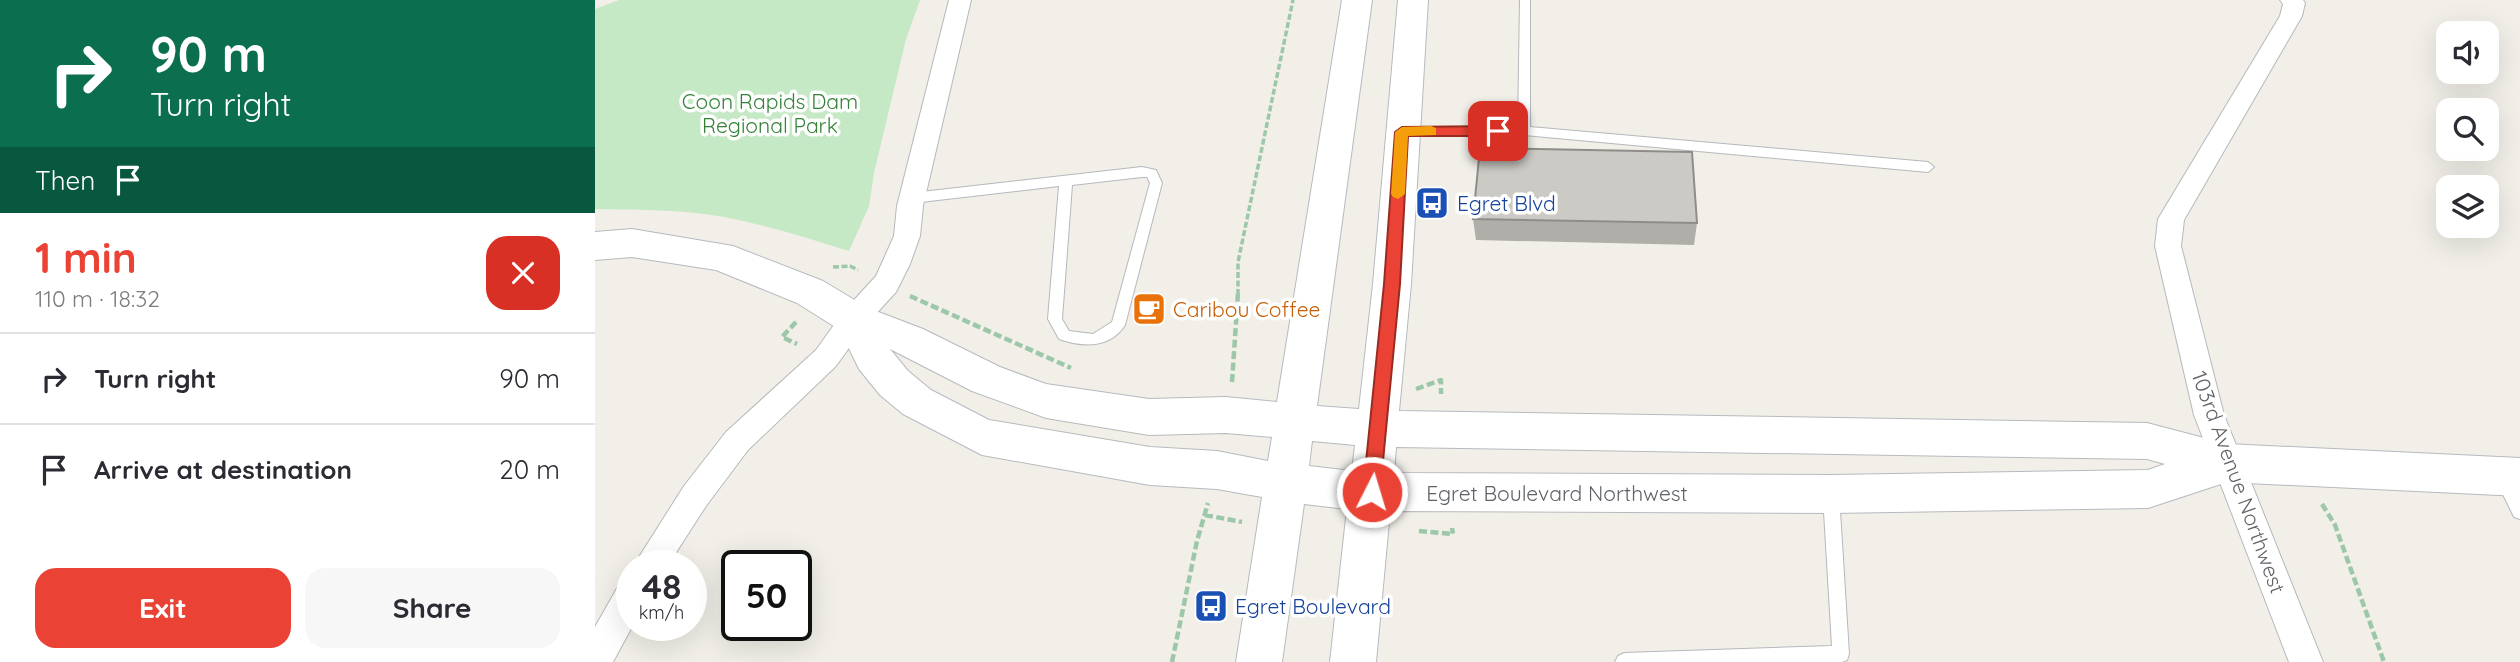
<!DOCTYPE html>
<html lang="en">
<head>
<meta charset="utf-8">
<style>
	body { margin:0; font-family:Quicksand,sans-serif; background:#f7f7f7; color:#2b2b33; height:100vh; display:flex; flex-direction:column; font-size:26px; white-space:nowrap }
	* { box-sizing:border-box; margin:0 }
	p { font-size:23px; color:#7c7c81 }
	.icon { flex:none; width:38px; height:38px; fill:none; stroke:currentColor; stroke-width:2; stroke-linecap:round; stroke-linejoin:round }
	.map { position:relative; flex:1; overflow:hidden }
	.sheet { display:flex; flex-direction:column; background:#fff; width:595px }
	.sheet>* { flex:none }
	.guide { background:#0b6e4f; color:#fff; overflow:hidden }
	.controls { position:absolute; left:1841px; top:21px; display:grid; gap:14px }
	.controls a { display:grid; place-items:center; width:63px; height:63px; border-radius:14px; background:#fff; box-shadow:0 7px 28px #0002; font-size:35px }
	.speed { position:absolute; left:21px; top:550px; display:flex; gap:14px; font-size:35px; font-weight:700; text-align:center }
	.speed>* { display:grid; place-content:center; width:91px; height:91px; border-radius:50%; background:#fff; box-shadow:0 7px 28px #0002; line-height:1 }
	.speed small { font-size:18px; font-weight:400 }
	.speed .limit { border:4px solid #111; border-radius:10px; background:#fff; color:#111 }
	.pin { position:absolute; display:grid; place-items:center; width:60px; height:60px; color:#fff; margin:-30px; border-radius:14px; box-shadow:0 4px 10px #0006 }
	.me { position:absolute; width:77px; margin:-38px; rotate:5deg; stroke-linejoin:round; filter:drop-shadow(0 0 5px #0008) }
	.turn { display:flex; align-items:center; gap:24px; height:147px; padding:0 35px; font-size:32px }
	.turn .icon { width:91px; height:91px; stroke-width:2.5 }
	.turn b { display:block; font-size:49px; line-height:60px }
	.then { display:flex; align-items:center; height:66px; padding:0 35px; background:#0003; gap:14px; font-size:26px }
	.round { display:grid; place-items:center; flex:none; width:74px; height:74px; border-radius:21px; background:#f7f7f7 }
	.summary { display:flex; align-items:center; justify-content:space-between; height:119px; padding:0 35px }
	h1 { font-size:42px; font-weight:700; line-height:52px; color:#ea4335 }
	.button { display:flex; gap:14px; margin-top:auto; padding:14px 35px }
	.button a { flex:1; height:80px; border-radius:21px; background:#ea4335; color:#fff; font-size:28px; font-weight:700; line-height:80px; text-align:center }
	.button a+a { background:#f7f7f7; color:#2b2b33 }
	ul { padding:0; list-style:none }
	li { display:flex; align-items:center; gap:21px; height:91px; padding:0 35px; border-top:2px solid #e1e1e2 }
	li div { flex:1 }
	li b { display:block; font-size:26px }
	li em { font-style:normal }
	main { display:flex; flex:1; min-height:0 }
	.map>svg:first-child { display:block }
</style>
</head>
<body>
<main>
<section class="sheet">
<div class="guide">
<div class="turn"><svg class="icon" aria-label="right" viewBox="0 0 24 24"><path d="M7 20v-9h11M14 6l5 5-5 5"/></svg><div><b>90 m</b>Turn right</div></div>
<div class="then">Then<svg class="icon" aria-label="arrive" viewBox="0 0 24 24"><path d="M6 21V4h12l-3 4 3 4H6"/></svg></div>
</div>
<div class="summary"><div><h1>1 min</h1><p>110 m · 18:32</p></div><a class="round" style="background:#d93025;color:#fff"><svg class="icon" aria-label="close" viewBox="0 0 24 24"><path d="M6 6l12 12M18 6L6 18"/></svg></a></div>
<ul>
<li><svg class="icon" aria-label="right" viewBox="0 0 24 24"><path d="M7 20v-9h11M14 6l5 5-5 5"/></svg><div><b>Turn right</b></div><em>90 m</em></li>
<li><svg class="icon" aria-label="arrive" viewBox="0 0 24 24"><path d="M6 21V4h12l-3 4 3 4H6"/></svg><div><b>Arrive at destination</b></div><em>20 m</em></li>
</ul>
<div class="button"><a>Exit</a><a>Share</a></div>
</section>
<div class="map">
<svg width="1925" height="662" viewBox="0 0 1925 662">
	<rect width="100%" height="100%" fill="#f1efe8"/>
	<!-- green -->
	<path fill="#c5e8c5" d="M24,0H325L311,39L279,173L274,206L254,251C212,238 171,225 129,217C87,209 43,210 0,209V9Z"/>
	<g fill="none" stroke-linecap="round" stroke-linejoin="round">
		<defs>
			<path id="lane" d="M925,0H935V127L1333,162L1339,167L1333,172L929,135H804L802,132L808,128L923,127Z
				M547,167L561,170L567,183L530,325C515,349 487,347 464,339L453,319L464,186L317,203L311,198L317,193ZM547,177H552L555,183L517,322L498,334L474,331L467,319L477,185Z
				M1908,471L1913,473L1925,496V519L1919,517L1900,478L1903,473Z
				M1236,488L1241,490L1244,495L1254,654L1252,660L1247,662H1020L1023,656L1029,653L1237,646L1228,495L1231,490Z"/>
			<path id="street" d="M354,0H376L328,206L325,236L315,264L301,292L269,327L241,366L153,450L111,506L73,565H39L89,486L131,432L221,350L249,311L281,276L299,236L302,206Z
				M1685,0H1708L1710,3L1707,16L1589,220L1586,246L1629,415L1728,662H1694L1599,415L1560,246L1563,219L1685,16L1688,4Z
				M37,578L38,625L18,662H0V627L25,583Z"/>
			<path id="secondary" d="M747,0H777L722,406L764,409L778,284L803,0H833L816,284L804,411L1552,423L1632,444L1925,458V496L1632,482L1553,508L1236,513L795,511L781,662H735L752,509L709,504L687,662H641L667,497L622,489L555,485L387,455L308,414L285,395L264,369L245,330L202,303L121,270L37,257L0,260V232L37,229L138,246L228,281L273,308L328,329L405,367L451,384L554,399L631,397L682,402ZM295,349L377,391L451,418L554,435L631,433L677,437L673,461L622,451L555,447L394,420L336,390L313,371ZM717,441L760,445L757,471L714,466ZM801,447L1552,459L1570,464L1553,470L1236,475L799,473Z"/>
		</defs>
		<!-- lane casing -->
		<use href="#lane" stroke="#b5b8bc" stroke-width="2"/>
		<!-- street casing -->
		<use href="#street" stroke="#b5b8bc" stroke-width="2"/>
		<!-- secondary casing -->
		<use href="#secondary" stroke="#b6babf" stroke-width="2"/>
		<!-- path-far1 -->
		<path stroke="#9cc7a9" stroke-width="3.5" stroke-dasharray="6 2.5" stroke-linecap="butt" d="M238,267L255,266L263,270
			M643,295V262L698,0"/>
		<!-- path -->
		<path stroke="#9cc7a9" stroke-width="4.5" stroke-dasharray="8 3.5" stroke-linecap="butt" d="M315,296L476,368
			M201,322L187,337L202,344
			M637,382L643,293
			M821,389L846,380V394
			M1727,504L1740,525L1789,662
			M610,515L647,522
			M824,531L858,534L857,528
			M577,662L602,541L613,503"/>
		<!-- lane -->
		<use href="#lane" fill="#fff" fill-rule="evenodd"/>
		<!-- street -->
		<use href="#street" fill="#fff" fill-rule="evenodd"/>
		<!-- secondary -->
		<use href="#secondary" fill="#fff" fill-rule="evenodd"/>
	</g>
	<!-- wall -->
	<path fill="#afaea9" d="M878,219L1102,223L1099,245L881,240Z"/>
	<!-- building -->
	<path fill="#cccac5" stroke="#8f8d8a" stroke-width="2" d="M885,148L1097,152L1102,223L878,219Z"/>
	<!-- route -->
	<path fill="#ea4335" stroke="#982c22" stroke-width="2" d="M903,126L910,131L903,136H813L805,284L785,492L783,498L777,500L770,498L768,492L789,284L800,132L807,127Z"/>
	<!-- slow -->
	<path fill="#f59e0b" d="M836,126L841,128V135L813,136L810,194L803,199L798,197L796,194L800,132L807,127Z"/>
	<!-- icons -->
	<defs>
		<symbol id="bus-square" viewBox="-11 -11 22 22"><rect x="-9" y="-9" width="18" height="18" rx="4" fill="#1a4fb4" stroke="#fff"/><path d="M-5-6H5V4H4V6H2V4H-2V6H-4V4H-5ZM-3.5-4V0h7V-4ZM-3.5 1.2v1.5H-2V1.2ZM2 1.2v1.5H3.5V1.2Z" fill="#fff"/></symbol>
		<symbol id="cafe-square" viewBox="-11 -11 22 22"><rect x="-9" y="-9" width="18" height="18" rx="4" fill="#e8710a" stroke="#fff"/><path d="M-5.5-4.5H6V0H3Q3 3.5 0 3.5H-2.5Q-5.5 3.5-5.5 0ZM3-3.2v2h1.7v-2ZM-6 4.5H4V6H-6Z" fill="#fff"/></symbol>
	</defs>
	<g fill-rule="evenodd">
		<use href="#bus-square" x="818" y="184" width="38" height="38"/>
		<use href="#cafe-square" x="535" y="290" width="38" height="38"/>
		<use href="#bus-square" x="597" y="587" width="38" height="38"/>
	</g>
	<g text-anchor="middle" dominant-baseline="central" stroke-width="7" stroke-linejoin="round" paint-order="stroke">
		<!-- park labels -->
		<g font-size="21" fill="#348238" stroke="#fff">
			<text x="175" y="101">Coon Rapids Dam<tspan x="175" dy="24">Regional Park</tspan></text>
		</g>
		<!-- transit labels -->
		<g font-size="21" fill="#164399" stroke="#fff" text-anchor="start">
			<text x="862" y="203">Egret Blvd</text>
			<text x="640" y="606">Egret Boulevard</text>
		</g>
		<!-- food labels -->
		<g font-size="21" fill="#c56008" stroke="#fff" text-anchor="start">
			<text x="578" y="309">Caribou Coffee</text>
		</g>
		<!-- street labels -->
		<g font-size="21" fill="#5f6368" stroke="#fff">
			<text transform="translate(1644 482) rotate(70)">103rd Avenue Northwest</text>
			<text x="962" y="493">Egret Boulevard Northwest</text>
		</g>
	</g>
</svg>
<div class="controls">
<a><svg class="icon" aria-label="sound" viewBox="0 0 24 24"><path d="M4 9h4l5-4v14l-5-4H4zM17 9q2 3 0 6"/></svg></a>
<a><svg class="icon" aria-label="search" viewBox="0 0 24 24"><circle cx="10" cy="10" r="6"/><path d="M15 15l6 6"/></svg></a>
<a><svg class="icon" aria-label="layers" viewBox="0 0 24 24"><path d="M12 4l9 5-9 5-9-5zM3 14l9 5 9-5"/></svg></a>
</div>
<div class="speed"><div>48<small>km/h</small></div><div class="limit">50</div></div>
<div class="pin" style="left:903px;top:131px;background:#d93025"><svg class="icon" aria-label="arrive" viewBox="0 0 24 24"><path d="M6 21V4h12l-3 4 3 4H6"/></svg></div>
<svg class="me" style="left:777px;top:492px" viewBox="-20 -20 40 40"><circle r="17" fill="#ea4335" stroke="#fff" stroke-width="3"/><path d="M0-11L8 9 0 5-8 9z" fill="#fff"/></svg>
</div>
</main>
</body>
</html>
